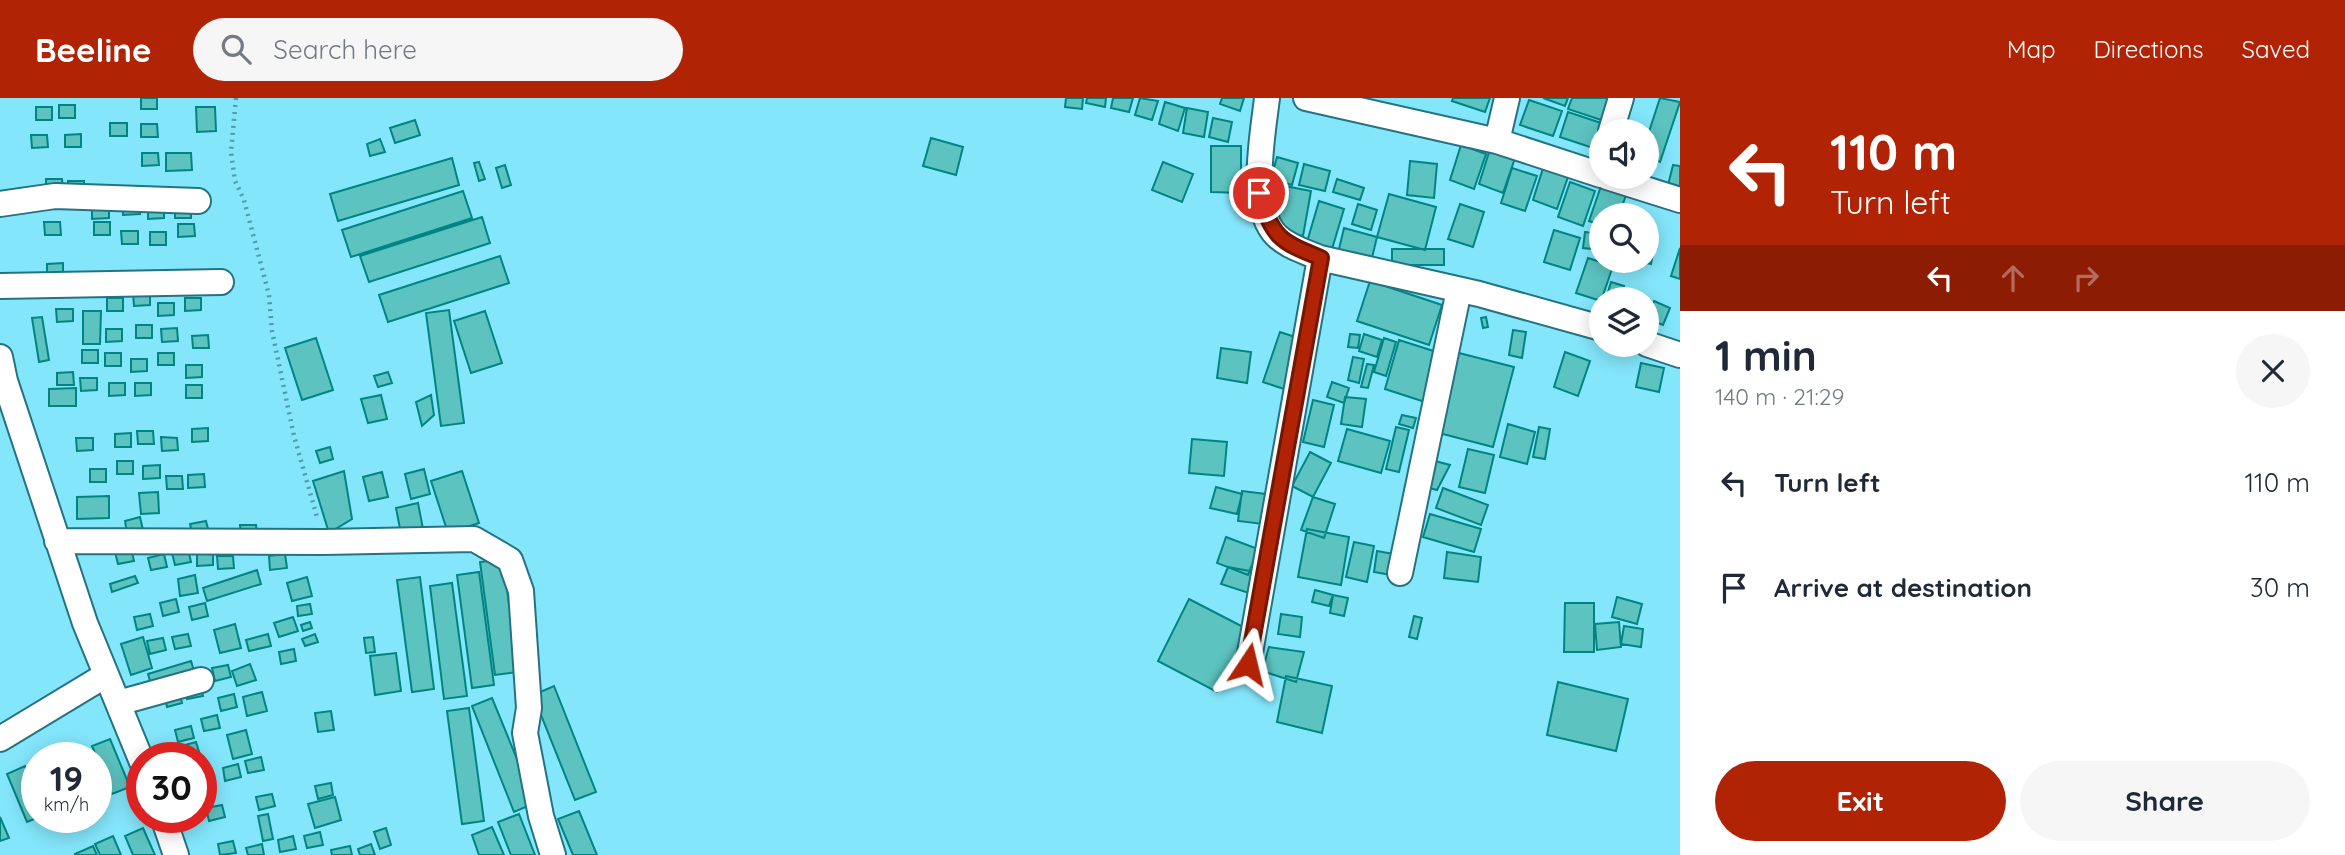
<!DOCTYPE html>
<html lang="en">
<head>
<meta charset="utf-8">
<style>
	body { margin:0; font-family:Quicksand,sans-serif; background:#f6f6f7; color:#1f2937; height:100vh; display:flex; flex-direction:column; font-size:26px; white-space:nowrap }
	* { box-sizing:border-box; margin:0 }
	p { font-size:23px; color:#747a83 }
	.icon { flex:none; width:38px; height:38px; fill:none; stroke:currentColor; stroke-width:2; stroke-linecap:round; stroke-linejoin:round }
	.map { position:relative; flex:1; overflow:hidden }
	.sheet { display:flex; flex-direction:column; background:#fff; width:665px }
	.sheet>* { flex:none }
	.banner { background:#b02305; color:#fff; overflow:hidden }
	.controls { position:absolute; left:1589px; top:21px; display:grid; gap:14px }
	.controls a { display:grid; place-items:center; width:70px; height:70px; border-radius:50%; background:#fff; box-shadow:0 4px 18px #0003; font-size:35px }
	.speed { position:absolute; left:21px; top:644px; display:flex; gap:14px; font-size:35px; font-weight:700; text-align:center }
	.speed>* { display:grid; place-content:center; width:91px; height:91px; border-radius:50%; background:#fff; box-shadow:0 4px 18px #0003; line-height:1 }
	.speed small { font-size:18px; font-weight:400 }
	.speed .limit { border:10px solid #d22; background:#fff; color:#111 }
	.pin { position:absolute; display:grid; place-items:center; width:60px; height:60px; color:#fff; margin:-30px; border:4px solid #fff; border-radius:50%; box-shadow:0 2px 7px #0007 }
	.me { position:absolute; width:77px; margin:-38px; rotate:10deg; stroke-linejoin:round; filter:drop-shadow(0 0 5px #0008) }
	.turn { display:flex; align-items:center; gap:24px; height:147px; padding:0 35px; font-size:32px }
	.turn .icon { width:91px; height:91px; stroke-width:2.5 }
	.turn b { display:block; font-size:49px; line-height:60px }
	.lanes { display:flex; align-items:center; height:66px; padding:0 35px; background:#0003; justify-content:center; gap:35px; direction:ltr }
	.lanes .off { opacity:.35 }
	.round { display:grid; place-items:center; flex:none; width:74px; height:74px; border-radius:37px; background:#f6f6f7 }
	.headline { display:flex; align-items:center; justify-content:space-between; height:119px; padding:0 35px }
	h1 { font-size:42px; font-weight:700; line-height:52px }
	.cta { display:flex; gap:14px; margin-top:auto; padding:14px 35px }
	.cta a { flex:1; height:80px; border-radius:42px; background:#b02305; color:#fff; font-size:28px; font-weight:700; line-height:80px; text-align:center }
	.cta a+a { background:#f6f6f7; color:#1f2937 }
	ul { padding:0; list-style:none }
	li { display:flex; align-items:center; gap:21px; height:105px; padding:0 35px }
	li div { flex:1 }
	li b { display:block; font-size:26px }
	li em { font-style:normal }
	header { display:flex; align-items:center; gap:42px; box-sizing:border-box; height:98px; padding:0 35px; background:#b02305; color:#fff }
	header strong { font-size:33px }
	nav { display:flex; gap:38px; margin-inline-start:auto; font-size:24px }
	.search { width:490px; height:63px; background:#f6f6f7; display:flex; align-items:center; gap:18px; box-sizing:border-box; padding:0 24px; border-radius:38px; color:#747a83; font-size:26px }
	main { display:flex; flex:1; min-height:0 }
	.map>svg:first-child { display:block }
</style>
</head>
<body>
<header>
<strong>Beeline</strong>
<div class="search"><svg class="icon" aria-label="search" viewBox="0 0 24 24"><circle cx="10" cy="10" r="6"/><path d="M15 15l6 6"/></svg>Search here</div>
<nav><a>Map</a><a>Directions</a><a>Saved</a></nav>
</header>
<main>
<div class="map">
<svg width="1680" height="757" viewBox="0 0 1680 757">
	<rect width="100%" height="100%" fill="#84e6fb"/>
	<!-- building -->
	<path fill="#5cc3c0" stroke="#008583" stroke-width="2" d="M141,0H157V11H141Z
		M1066,0H1083L1082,11L1065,9Z
		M1087,0H1106L1105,9L1086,5Z
		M1113,0H1133L1129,14L1111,10Z
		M1140,0L1158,3L1152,22L1135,17Z
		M1222,0H1244L1240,13L1220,6Z
		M1453,0H1490L1485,14L1452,3Z
		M1543,0H1568L1565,8Z
		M1572,0H1609L1601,22L1568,11Z
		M1660,0L1680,4L1660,64L1647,59V40Z
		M1529,2L1562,13L1553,38L1520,27Z
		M1165,4L1185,10L1178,33L1159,26Z
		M59,7H75V20H59Z
		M36,9H52V22H36Z
		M196,9H215L216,33L197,34Z
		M1187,10L1208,14L1204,39L1183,35Z
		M1568,14L1601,25L1593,50L1560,39Z
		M1213,20L1232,24L1228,44L1209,39Z
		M415,22L420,37L395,45L390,30Z
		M110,25H127V38H110Z
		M141,26H157L158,39H141Z
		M81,36V49H65V37Z
		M31,37H47L48,49L32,50Z
		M931,40L963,49L956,77L923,68Z
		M380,41L385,54L370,58L367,46Z
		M1461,47L1486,56L1474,91L1450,82Z
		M1211,48H1241V95L1211,94Z
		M1490,51L1515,60L1503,95L1479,86Z
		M142,55H158L159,67L142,68Z
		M166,55H191L192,72L166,73Z
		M1277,59L1298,65L1292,87L1271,81Z
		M452,60L459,87L338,123L330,96Z
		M1410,63L1437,66L1434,100L1407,97Z
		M479,64L485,81L479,83L474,65Z
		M1163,64L1193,76L1182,104L1152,92Z
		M1304,66L1330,73L1325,93L1299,87Z
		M505,67L511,87L502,90L496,70Z
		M1544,67L1569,76L1557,111L1533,102Z
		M1673,67L1680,68V95L1667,91Z
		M1512,70L1537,78L1525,113L1501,105Z
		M46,81H62L63,93L46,94Z
		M1337,81L1364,90L1360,102L1333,94Z
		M68,83H84V95L68,96Z
		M1570,84L1595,93L1583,128L1558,119Z
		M1285,88L1311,93L1303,138L1276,133Z
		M1601,88L1626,97L1619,117H1601V127L1589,123Z
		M463,93L472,120L351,159L342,132Z
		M1389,96L1436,109L1425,152L1377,139Z
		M1319,103L1344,111L1332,151L1307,144Z
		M123,104H139L140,116L123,117Z
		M1358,106L1377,112L1371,132L1352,126Z
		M1460,106L1484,114L1473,149L1448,141Z
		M175,107H191V120H175Z
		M92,108H109V120L92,121Z
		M148,108H164V120L148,121Z
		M482,119L490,145L369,184L360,158Z
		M44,124H60L61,137H45Z
		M94,124H110V137H94Z
		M178,126H194L195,138L178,139Z
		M1344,130L1377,139L1371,164L1338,155Z
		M1554,132L1580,140L1570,172L1544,164Z
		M121,133H138V146H122Z
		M150,134H166V147H150Z
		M1585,134L1601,136V152L1583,150Z
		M1647,138L1656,140L1651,166L1637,163H1647Z
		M1680,150V181L1671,178Z
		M1392,151H1444V167H1392Z
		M500,158L509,185L388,224L379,197Z
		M1588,160L1613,168L1601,203L1576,195Z
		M63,165V178H47V166Z
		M1370,183L1442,207L1429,247L1357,223Z
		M1611,184L1624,188L1620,201H1606Z
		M133,195H150V207L134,208Z
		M1625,195L1644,198L1643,201H1624Z
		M107,200H123V213H107Z
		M185,200H201V212L185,213Z
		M1654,203L1670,210L1663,227L1648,221Z
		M158,205H174V217L158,218Z
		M56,211H73V223L57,224Z
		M449,212L464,325L441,328L426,215Z
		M83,213H101L100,246H83Z
		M485,213L502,265L471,275L454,223Z
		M42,219L49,262L39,264L32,220Z
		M1486,219L1488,229L1483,230L1481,220Z
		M136,227H152V240H136Z
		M177,230L178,243L162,244L161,231Z
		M106,231H122V243L106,244Z
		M1513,232L1526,234L1522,260L1509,257Z
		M1280,234L1304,242L1287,292L1263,284Z
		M1350,236L1360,237L1358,250L1348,249Z
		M1364,236L1382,242L1377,259L1359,253Z
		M208,237L209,250H193L192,238Z
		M316,240L333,292L302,302L285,250Z
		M1384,240L1396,244L1386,278L1374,274Z
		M1399,242L1443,256L1428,305L1385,291Z
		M1221,250L1251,254L1247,285L1217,280Z
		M82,252H98V265H82Z
		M1455,254L1514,269L1493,349L1435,334Z
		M1565,254L1590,263L1578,298L1554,289Z
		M105,255H121V268H105Z
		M158,255H174V267H158Z
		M1353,259L1364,261L1359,285L1348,282Z
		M131,261H147V273L131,274Z
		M1641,265L1664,270L1659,294L1636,289Z
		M1367,266L1374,267L1368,290L1361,289Z
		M186,267H202V279L186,280Z
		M73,274L74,287H57V275Z
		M388,274L392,285L378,289L374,278Z
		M80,280H97V292L81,293Z
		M1332,284L1349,290L1344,305L1327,299Z
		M109,285H125V297L109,298Z
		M135,285H151V297L135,298Z
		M186,287H202V300H186Z
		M76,290V308H49V291Z
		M381,297L387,321L368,325L361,301Z
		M431,297L434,317L422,328L416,304Z
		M1345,299L1366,301L1362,329L1341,326Z
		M1313,302L1334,307L1324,349L1303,344Z
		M1402,317L1416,320L1413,330L1399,326Z
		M1508,326L1535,334L1527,366L1500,359Z
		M1396,329L1409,332L1399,374L1386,371Z
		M1539,329L1550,331L1545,361L1533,359Z
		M208,330V343L192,344V331Z
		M1347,331L1390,343L1381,375L1338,363Z
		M137,333H153L154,346H138Z
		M131,335V349H115V336Z
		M161,339L177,340L178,352L162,353Z
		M76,340H93V352L77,353Z
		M1192,341L1227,344L1224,378L1189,375Z
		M330,349L333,361L320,365L316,353Z
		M1468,351L1494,357L1485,395L1459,389Z
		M1310,354L1331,365L1313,399L1292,388Z
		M117,363H133V376H117Z
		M1435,363L1450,367L1437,392L1429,390Z
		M160,367V380L143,381V368Z
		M90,371H106V384H90Z
		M424,371L430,396L411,401L405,376Z
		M344,373L352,421L329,435L313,383Z
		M462,373L479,425L448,435L431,383Z
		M382,374L388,399L369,403L363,379Z
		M204,376L205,389L188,390V377Z
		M166,378H182L183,391H167Z
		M1216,389L1242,396L1237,416L1210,410Z
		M1443,390L1488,407L1481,427L1436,410Z
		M1242,393L1275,397L1271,427L1238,423Z
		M158,394L159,415L141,416L139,395Z
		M109,398V420L77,421V399Z
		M1313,399L1335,406L1324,440L1301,432Z
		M418,405L424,436L402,441L396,410Z
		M1430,416L1481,431L1474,454L1423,439Z
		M140,419L143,432L127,435L125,423Z
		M206,423L209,435L193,439L190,426Z
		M240,427H256L257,439L241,440Z
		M1307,431L1349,439L1341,487L1298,479Z
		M1226,439L1258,451L1248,477L1217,465Z
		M1354,444L1374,448L1367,484L1346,479Z
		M131,450L134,463L118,466L115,454Z
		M188,451L191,464L175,467L172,455Z
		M1377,453L1394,456L1391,477L1374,474Z
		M1447,454L1481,459L1478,484L1444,480Z
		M197,455H213V467L197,468Z
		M164,456L167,469L151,472L148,460Z
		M285,456L287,470L270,472L269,458Z
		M217,458H233L234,470L218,471Z
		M503,461L518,574L495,577L480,464Z
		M1228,469L1261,475L1252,496L1221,486Z
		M257,472L261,486L207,503L203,490Z
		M479,474L494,587L472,590L457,477Z
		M195,477L198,495L180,498L178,481Z
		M135,478L138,485L112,494L110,486Z
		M307,479L312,498L292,503L287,485Z
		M420,479L434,591L412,594L397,482Z
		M452,485L467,598L444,601L430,488Z
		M1315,492L1333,497L1329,508L1312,504Z
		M1333,497L1348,500L1344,518L1330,515Z
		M1617,499L1642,506L1637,526L1612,519Z
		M176,501L179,514L163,518L160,505Z
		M1189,501L1249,532L1217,594L1158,563Z
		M205,505L208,518L192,522L189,509Z
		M1565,505H1594V554H1564Z
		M310,506L312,516L298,518L297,508Z
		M150,516L153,528L137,532L134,519Z
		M1281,516L1302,519L1300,539L1278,536Z
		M1414,518L1422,520L1417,541L1409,539Z
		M293,519L298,533L279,539L274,525Z
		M310,524L312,530L303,533L301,527Z
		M1619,524L1621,549L1597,552L1595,526Z
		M235,526L241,550L220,555L214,532Z
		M1624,528L1643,531L1641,549L1621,546Z
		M188,536L191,548L175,551L172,539Z
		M268,536L271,548L249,553L246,542Z
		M315,536L318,544L305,548L302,541Z
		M143,539L152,570L131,577L121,546Z
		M373,539L375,554L366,555L364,540Z
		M163,540L166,552L150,556L147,543Z
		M1269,549L1304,554L1296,584L1262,573Z
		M294,551L296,563L281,566L279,554Z
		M396,555L401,593L375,597L370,558Z
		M191,563L195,576L152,590L148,576Z
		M250,566L256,582L237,588L232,573Z
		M228,567L231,579L215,583L212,570Z
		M1286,578L1332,588L1322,635L1277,624Z
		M1558,584L1628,601L1616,653L1547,637Z
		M200,586L203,598L187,601L184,589Z
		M554,588L596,694L575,702L533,597Z
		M179,592L182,605L167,609L164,596Z
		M262,594L267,613L247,618L243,599Z
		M234,596L237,609L221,613L218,600Z
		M492,600L535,705L514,714L472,608Z
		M469,610L484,723L462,726L447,613Z
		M331,613L334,632L318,634L315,615Z
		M217,617L220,630L204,633L201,621Z
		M191,628L194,640L178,644L175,632Z
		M246,632L252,656L233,661L227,637Z
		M110,641L130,689L112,696L92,648Z
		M196,644L201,660H177L174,650Z
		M84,652L87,660H67Z
		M261,659L264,672L248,675L245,663Z
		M238,666L241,679L225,683L223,670Z
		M25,668L37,696L39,719L27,724L7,676Z
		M206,674L209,687L201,689V675Z
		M96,682L104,701L96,704Z
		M331,685L333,697L318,701L315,688Z
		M272,696L275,708L259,712L256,699Z
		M335,699L341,722L315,730L308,706Z
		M222,707L225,719L209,723L206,710Z
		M579,713L597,757H573L558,721Z
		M268,716L273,741L263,743L258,718Z
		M519,716L535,757H511L498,724Z
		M0,719L9,740L0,743Z
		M492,729L504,757H479L472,737Z
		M143,730L155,757H133L125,738Z
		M386,730L391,747L380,751L374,734Z
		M320,734L323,747L307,750L304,738Z
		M113,738L121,757H100L95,746Z
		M293,738L296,751L280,754L278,742Z
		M233,743L236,755L220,757L218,746Z
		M262,746L264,757H248L246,750Z
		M371,746L375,757H360L358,751Z
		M93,748L97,757H75V756Z
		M350,748L352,757H332L331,752Z"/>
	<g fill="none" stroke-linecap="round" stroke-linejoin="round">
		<defs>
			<path id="minor" d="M1306,0L1497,43L1601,77
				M1611,33L1621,0
				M1497,43L1507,0
				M1607,79L1680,102
				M0,106L55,98L198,103
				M1320,160L1479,196L1601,230
				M0,188L221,184
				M1647,246L1680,257
				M0,259L5,283L85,525L142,664
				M57,443L324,444L474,441L510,462L521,493L529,610L525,635L541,718L553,757
				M1400,475L1459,192
				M1248,566L1320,160C1306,154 1289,149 1277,138C1248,110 1263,36 1267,0
				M118,605L201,582
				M0,641L106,577
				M163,719L176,757"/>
		</defs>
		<!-- minor casing -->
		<use href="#minor" stroke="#257382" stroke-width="28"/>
		<!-- path -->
		<path stroke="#509aa9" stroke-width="4.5" stroke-dasharray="2 5" stroke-linecap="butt" d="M236,0L231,54L235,83L244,102L269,197L272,233L294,338L317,419"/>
		<!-- minor -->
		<use href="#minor" stroke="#fff" stroke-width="24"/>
	</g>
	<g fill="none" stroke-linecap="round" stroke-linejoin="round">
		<defs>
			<path id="route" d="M1248,566L1321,160C1278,143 1273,139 1259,95"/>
		</defs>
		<!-- route casing -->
		<use href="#route" stroke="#721703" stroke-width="18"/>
		<!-- route -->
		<use href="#route" stroke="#b02305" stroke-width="12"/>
	</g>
</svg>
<div class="controls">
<a><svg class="icon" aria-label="sound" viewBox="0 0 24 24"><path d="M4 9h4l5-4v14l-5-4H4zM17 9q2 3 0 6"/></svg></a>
<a><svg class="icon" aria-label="search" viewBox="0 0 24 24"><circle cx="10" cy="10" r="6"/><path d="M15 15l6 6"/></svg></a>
<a><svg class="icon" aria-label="layers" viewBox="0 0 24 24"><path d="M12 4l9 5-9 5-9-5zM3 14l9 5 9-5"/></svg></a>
</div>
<div class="speed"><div>19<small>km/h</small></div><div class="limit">30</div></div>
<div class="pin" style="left:1259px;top:95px;background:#d93025"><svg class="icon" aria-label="arrive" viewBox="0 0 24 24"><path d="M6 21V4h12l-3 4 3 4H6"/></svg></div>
<svg class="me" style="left:1248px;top:566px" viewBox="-20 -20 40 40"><path d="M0-17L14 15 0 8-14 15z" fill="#b02305" stroke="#fff" stroke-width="4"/></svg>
</div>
<section class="sheet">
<div class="banner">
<div class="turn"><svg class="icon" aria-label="left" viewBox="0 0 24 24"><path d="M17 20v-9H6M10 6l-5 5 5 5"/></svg><div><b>110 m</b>Turn left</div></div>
<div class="lanes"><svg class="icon" aria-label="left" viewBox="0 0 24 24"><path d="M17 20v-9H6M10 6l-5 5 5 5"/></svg><svg class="icon off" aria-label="ahead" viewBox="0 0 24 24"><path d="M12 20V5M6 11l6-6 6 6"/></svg><svg class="icon off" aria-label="right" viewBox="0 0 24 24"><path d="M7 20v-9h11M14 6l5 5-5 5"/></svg></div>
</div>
<div class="headline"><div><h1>1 min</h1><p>140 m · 21:29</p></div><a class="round"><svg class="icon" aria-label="close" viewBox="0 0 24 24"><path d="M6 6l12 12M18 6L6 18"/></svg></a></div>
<ul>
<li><svg class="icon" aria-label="left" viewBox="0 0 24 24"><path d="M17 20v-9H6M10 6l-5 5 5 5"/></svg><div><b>Turn left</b></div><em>110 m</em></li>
<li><svg class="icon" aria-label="arrive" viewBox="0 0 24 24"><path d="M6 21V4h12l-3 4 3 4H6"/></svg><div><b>Arrive at destination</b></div><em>30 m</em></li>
</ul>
<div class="cta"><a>Exit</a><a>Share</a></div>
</section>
</main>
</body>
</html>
